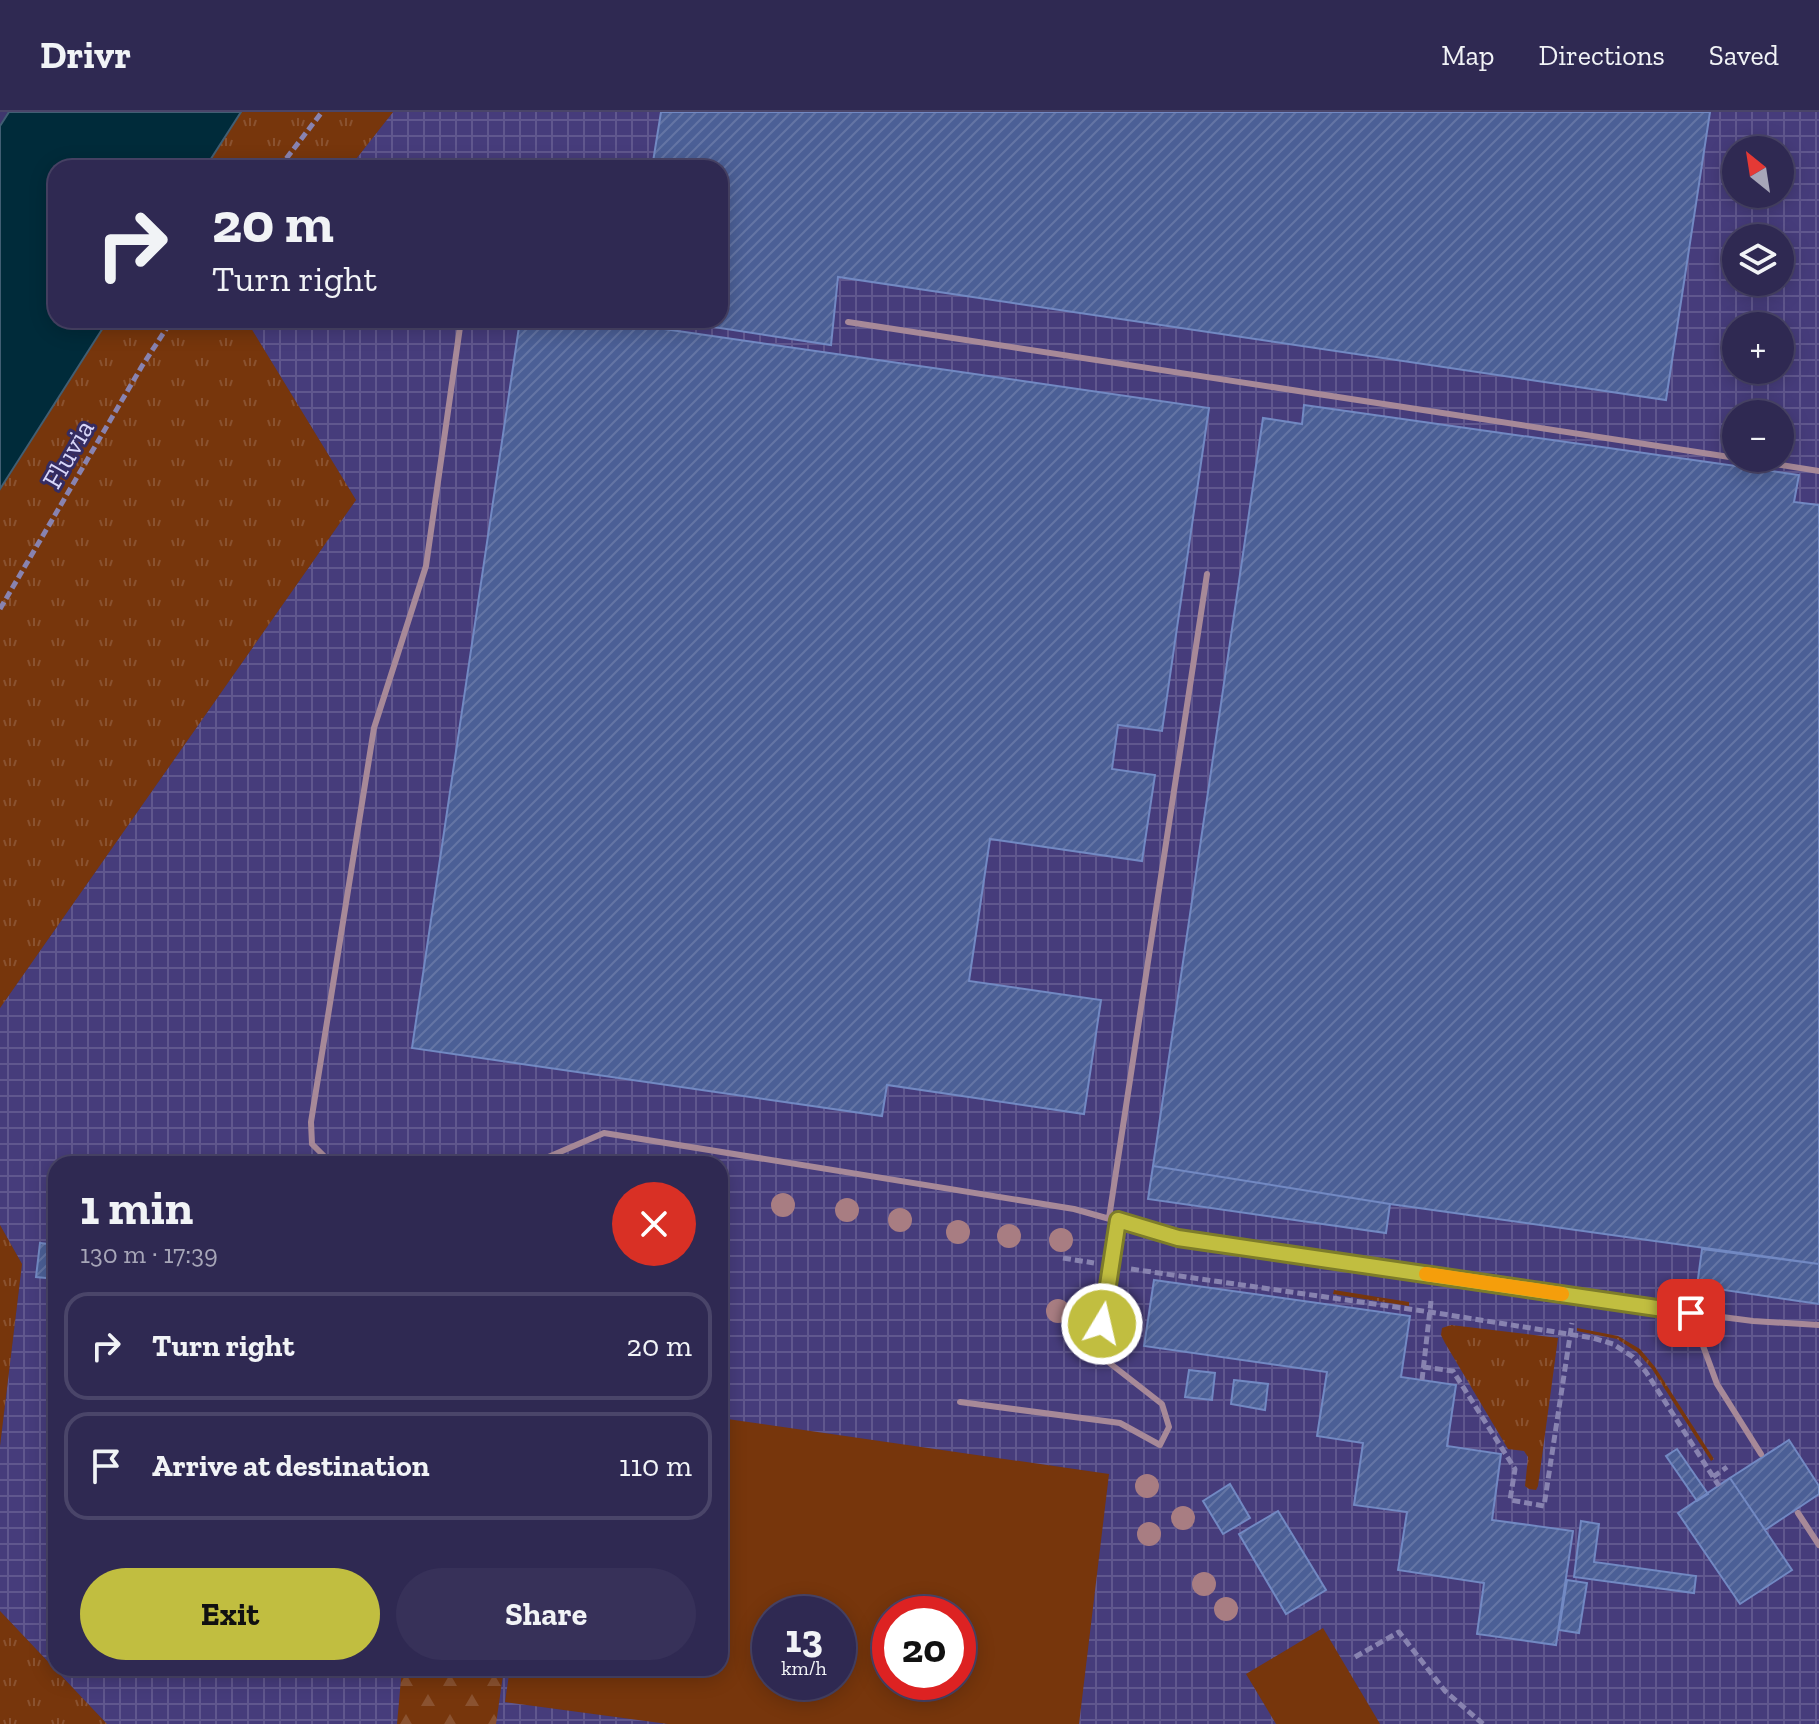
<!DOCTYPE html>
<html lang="en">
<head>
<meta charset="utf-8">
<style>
	body { margin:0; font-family:"Zilla Slab",serif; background:#373159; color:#f1f3f6; height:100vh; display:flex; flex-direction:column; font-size:30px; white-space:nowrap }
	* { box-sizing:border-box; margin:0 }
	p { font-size:26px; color:#a7a6b8 }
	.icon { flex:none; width:44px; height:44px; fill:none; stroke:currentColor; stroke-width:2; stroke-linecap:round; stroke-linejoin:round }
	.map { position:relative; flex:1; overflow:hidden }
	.drawer { position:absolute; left:48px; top:1044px; width:680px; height:520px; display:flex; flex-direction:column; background:#2f2952; border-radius:24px; box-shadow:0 4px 20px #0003,0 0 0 2px #4a4569 }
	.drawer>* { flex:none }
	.hud { position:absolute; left:48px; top:48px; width:680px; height:168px; border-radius:24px; box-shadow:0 4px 20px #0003,0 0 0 2px #4a4569; background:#2f2952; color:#f1f3f6; overflow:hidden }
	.needle { width:52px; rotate:330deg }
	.fabs { position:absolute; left:1722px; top:24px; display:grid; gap:16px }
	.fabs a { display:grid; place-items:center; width:72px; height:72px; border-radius:50%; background:#2f2952; box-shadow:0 4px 20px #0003,0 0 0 2px #4a4569; font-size:40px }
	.speed { position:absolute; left:752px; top:1484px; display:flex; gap:16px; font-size:40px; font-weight:700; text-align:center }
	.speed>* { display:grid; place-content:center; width:104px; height:104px; border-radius:50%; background:#2f2952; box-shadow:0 4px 20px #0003,0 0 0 2px #4a4569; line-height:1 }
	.speed small { font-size:20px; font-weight:400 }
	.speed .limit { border:12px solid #d22; background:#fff; color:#111 }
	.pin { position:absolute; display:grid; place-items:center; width:68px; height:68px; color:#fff; margin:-34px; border-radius:16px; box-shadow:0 4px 12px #0006 }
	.me { position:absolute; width:88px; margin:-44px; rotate:9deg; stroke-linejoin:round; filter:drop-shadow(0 0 6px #0008) }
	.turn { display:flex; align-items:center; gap:28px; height:168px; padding:0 32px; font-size:36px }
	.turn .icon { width:104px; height:104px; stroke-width:2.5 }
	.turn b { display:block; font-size:56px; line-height:68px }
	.round { display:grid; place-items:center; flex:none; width:84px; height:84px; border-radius:42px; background:#373159 }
	.headline { display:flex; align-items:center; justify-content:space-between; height:136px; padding:0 32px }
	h1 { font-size:48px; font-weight:700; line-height:60px }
	.primary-button { display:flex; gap:16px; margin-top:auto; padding:16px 32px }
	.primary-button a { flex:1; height:92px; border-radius:48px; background:#c1be40; color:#111; font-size:32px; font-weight:700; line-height:92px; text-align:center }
	.primary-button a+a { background:#373159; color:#f1f3f6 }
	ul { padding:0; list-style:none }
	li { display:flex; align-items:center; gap:24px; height:108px; margin:0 16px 12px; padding:0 16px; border:4px solid #4a4569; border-radius:24px }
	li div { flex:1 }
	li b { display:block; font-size:30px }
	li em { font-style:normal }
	header { display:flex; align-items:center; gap:48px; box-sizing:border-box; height:112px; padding:0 40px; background:#2f2952; border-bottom:2px solid #4a4569 }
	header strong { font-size:38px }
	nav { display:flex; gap:44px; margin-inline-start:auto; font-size:28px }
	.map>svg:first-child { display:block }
</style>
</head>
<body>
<header>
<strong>Drivr</strong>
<nav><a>Map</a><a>Directions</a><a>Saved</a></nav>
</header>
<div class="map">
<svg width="1819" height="1612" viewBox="0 0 1819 1612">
	<defs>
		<pattern id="industrial-grid" width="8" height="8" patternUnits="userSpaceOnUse" patternTransform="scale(2)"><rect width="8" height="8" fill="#463c7b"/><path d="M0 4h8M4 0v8" fill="none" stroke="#60578e"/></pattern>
		<pattern id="grass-tufts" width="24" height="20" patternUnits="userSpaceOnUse" patternTransform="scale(2)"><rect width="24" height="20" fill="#77360c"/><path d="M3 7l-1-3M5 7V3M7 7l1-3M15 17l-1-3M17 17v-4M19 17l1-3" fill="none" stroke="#8a5230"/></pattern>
		<pattern id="forest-firs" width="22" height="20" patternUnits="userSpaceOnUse" patternTransform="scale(2)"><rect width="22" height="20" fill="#77360c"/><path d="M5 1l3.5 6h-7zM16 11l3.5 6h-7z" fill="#8a5230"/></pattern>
		<pattern id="building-hatch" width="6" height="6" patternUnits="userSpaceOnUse" patternTransform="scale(2)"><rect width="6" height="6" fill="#4b5f96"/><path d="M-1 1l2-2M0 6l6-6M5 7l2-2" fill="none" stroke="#6475a5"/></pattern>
	</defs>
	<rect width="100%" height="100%" fill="#3f376e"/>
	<!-- industrial -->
	<path fill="url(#industrial-grid)" fill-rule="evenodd" d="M393,0H1819V1612H107L0,1499V1334L22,1152L0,1113V896L356,388L246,208H720V56H349ZM1736,38H1780V82H1736ZM1736,126H1780V170H1736ZM1736,214H1780V258H1736ZM1736,302H1780V346H1736ZM56,1052H720V1556H56ZM770,1502H838V1570H770ZM890,1502H958V1570H890Z"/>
	<!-- grass -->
	<path fill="url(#grass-tufts)" d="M241,0H393L349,56H205Z
		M108,208H246L356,388L0,896V377Z
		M0,1113L22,1152L0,1334Z
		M1334,1178L1409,1190V1194L1333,1182Z
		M1451,1213L1558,1226L1538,1374L1536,1378L1529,1377L1525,1374L1528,1345L1524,1339L1508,1337L1445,1231L1441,1223L1442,1216Z
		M1577,1216L1618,1224L1640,1237L1655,1255L1714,1347L1711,1349L1652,1257L1637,1240L1617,1227L1577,1219Z
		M0,1499L107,1612H0Z"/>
	<!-- forest -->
	<path fill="url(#forest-firs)" d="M402,1556H504L496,1612H397Z"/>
	<!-- garden -->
	<path fill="#77360c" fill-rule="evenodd" d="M720,1306L1109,1362L1079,1612H668L505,1590L510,1556H720ZM770,1502H838V1570H770ZM890,1502H958V1570H890Z
		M1323,1516L1380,1612H1276L1246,1562Z"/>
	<!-- water -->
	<path fill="#002b3a" stroke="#415e73" stroke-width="2" d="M9,0H241L205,56H56V208H108L0,377V14Z"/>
	<!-- building -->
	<path fill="url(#building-hatch)" stroke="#7289c3" stroke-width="2" d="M661,0H1710L1666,288L838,165L831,233L674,209V208H720V56H652Z
		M520,208H602L1209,296L1162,619L1118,613L1112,657L1155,663L1142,749L990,727L969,869L1101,888L1084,1002L887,973L882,1004L412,936Z
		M1304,293L1799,363L1794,390L1819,393V1152L1390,1092L1153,1054L1263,306L1302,312Z
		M1153,1054L1390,1092L1386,1121L1148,1087Z
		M40,1131L56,1133V1167L36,1165Z
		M1702,1137L1819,1152V1192L1697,1174Z
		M1154,1168L1410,1204L1401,1265L1456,1273L1447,1334L1501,1342L1492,1408L1573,1419L1556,1533L1477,1522L1484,1471L1398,1458L1407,1400L1354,1393L1363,1331L1317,1324L1327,1260L1144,1234Z
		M1189,1258L1215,1261L1212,1288L1185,1285Z
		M1234,1268L1268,1272L1265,1298L1231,1292Z
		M1789,1328L1819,1374V1382L1765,1418L1730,1366Z
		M1677,1337L1708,1382L1697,1389L1666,1344Z
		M1730,1366L1792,1458L1740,1492L1678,1401Z
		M1230,1372L1250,1406L1223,1422L1203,1389Z
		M1278,1399L1326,1478L1286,1502L1239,1422Z
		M1581,1409L1599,1412L1594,1450L1696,1464L1694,1481L1574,1465Z
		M1567,1468L1587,1471L1579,1521L1559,1518Z"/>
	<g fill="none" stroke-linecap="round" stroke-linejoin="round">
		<!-- path -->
		<path stroke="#8883b0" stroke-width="5" stroke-dasharray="8 4" stroke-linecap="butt" d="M279,56L322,0
			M0,497L142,254L172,208
			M1063,1146L1094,1151
			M1131,1157L1430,1200L1593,1226L1613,1232L1633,1245L1646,1260L1719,1374
			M1423,1255L1453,1259L1515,1357L1510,1388L1544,1394L1572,1211
			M1422,1268L1431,1189
			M1713,1365L1727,1355
			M1355,1545L1399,1520L1445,1579L1483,1612"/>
		<!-- service -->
		<path stroke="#a78998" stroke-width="6" d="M848,210L1736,346
			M1736,346L1819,359
			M345,1052L329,1049L312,1032L311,1010L374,616L426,454L461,208
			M532,1052L604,1021L1074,1097L1178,1126L1691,1201L1753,1209L1819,1213
			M1109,1106L1207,462
			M1691,1201L1717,1272L1761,1342
			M960,1290L1120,1311L1160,1333L1169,1315L1162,1292L1098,1242L1118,1108
			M1798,1401L1819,1433"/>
	</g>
	<!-- trees -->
	<g fill="#a87d82">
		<circle cx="783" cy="1093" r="12"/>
		<circle cx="847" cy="1098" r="12"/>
		<circle cx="900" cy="1108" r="12"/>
		<circle cx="958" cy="1120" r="12"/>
		<circle cx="1009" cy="1124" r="12"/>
		<circle cx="1061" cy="1128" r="12"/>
		<circle cx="1058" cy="1199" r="12"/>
		<circle cx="1114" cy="1211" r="12"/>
		<circle cx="1147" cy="1374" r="12"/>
		<circle cx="1183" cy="1406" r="12"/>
		<circle cx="1149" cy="1422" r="12"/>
		<circle cx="1204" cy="1472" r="12"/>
		<circle cx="1226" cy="1497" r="12"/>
	</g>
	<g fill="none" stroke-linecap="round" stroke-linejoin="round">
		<defs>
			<path id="route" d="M1102,1212L1118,1108L1178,1126L1691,1201"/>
		</defs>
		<!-- route casing -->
		<use href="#route" stroke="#7d7c2a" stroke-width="20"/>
		<!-- route -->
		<use href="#route" stroke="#c1be40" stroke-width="14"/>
		<!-- slow -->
		<path stroke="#f59e0b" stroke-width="14" d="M1426,1162L1562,1182"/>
	</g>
	<g text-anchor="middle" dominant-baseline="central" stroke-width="6" stroke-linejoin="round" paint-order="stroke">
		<!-- street labels -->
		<g font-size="28" fill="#d8d6f8" stroke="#352c62">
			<text transform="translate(68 342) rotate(-60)">Fluvia</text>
		</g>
	</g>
</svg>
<div class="fabs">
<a><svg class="needle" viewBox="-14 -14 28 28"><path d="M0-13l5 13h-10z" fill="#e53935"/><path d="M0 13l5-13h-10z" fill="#a7a6b8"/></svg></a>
<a><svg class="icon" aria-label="layers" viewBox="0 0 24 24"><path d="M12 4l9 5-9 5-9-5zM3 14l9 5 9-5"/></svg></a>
<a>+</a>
<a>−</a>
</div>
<div class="speed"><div>13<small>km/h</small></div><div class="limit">20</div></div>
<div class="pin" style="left:1691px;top:1201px;background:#d93025"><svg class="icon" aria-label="arrive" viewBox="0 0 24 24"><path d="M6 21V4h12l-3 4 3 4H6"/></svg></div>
<svg class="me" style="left:1102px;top:1212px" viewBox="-20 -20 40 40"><circle r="17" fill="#c1be40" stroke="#fff" stroke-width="3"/><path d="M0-11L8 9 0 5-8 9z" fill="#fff"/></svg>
<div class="hud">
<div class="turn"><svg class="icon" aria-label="right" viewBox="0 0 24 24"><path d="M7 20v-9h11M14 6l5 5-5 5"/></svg><div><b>20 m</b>Turn right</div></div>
</div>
<section class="drawer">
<div class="headline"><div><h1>1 min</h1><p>130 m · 17:39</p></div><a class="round" style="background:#d93025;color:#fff"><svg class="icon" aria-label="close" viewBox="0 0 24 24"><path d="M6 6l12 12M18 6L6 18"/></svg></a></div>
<ul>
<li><svg class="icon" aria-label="right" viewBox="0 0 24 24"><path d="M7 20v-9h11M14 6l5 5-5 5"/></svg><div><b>Turn right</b></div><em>20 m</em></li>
<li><svg class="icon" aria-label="arrive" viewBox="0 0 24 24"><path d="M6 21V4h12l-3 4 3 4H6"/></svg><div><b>Arrive at destination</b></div><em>110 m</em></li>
</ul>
<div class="primary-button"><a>Exit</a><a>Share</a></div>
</section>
</div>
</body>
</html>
